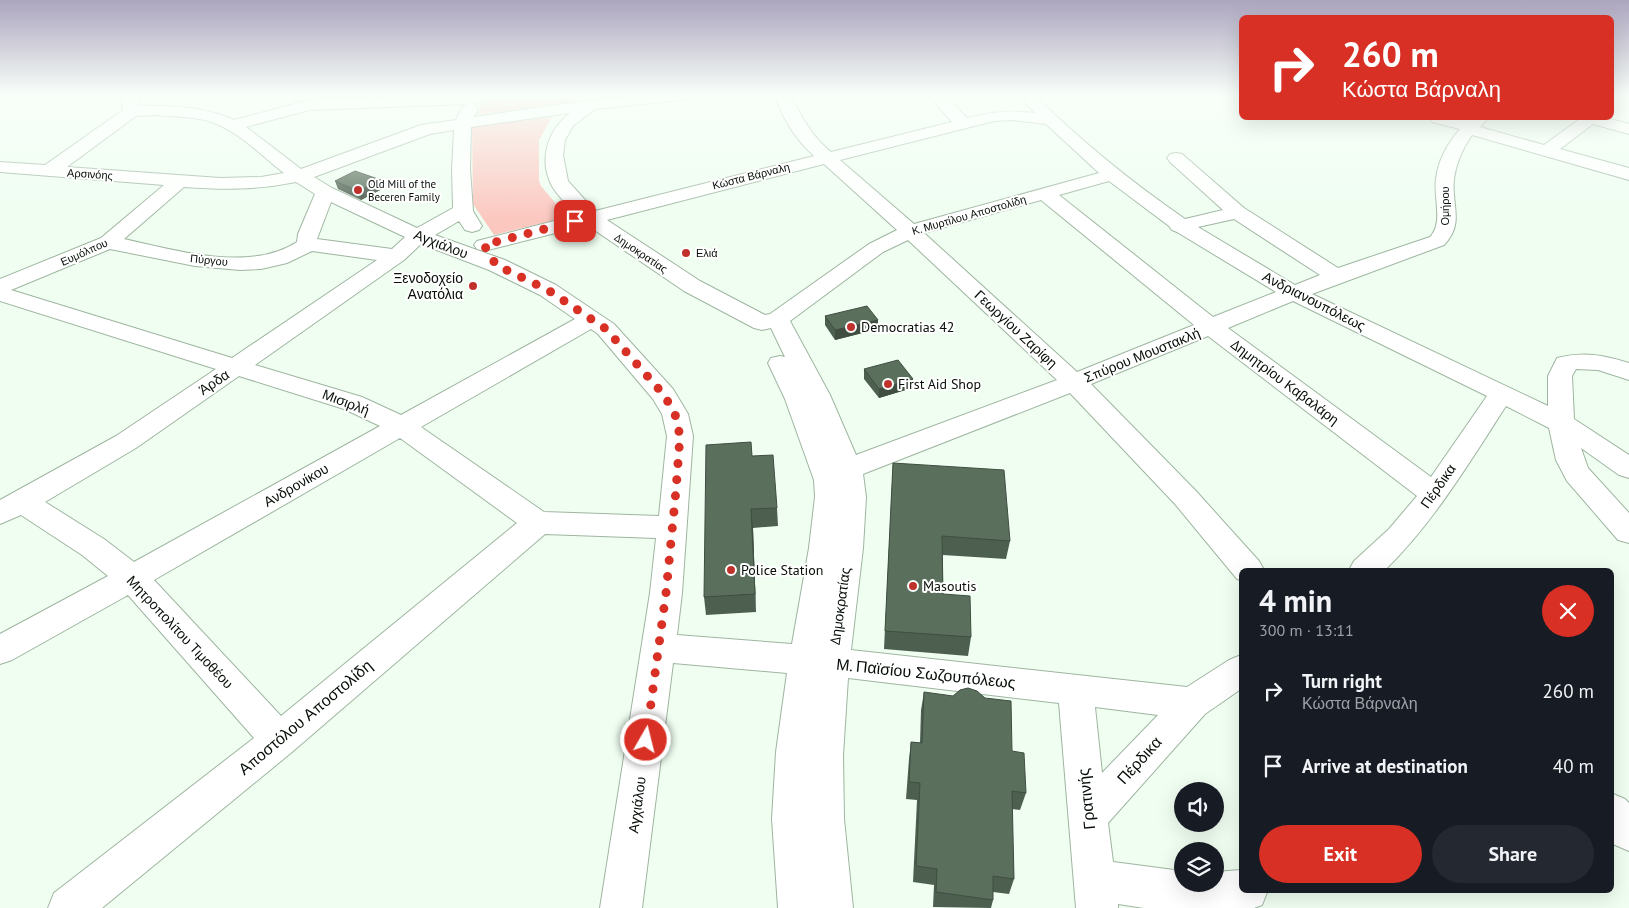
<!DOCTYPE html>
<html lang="en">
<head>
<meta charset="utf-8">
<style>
	body { margin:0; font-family:"PT Sans",sans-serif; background:#242831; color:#f1f3f6; height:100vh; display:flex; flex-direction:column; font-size:19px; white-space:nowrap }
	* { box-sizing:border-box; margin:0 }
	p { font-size:16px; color:#9ea1a6 }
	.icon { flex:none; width:28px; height:28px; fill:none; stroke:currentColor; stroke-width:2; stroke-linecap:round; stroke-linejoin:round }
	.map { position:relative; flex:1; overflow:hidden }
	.sheet { position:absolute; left:1239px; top:568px; width:375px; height:325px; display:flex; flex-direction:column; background:#171b24; border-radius:8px; box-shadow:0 5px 20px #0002 }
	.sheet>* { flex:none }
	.top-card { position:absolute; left:1239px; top:15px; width:375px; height:105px; border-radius:8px; box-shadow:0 5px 20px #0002; background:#d93025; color:#fff; overflow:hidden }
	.fabs { position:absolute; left:1174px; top:782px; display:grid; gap:10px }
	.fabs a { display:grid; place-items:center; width:50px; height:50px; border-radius:50%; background:#171b24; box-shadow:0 5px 20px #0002; font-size:25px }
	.pin { position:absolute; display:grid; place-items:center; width:42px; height:42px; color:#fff; margin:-21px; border-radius:10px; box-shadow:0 2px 8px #0006 }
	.me { position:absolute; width:55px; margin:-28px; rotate:8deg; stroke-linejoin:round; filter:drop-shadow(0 0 4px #0008) }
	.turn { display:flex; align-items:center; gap:18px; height:105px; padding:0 20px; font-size:22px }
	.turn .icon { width:65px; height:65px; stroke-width:2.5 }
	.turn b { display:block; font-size:35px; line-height:42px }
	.round { display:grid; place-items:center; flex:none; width:52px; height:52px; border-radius:26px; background:#242831 }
	.overview { display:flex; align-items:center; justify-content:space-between; height:85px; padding:0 20px }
	h1 { font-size:30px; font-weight:600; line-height:38px }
	.button { display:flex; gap:10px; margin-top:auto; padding:10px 20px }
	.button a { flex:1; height:58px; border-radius:30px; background:#d93025; color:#fff; font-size:20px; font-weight:600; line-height:58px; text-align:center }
	.button a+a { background:#242831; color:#f1f3f6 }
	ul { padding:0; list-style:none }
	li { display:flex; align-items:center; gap:15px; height:75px; padding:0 20px }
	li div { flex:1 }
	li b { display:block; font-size:19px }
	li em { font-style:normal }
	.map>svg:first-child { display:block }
</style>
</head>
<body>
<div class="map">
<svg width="1629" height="908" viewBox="0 0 1629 908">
	<rect width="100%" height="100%" fill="#effef1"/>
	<!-- green -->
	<path fill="#fbc7bf" d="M490,94H579L576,102L475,115Z
		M552,117L539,140V181L541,186L567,217L494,235L473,204L472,126Z"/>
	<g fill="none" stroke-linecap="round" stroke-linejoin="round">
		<defs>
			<path id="minor" d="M121,94H137L139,106C170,105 205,107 234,120L309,100L474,94L480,96L482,99L480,102L473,104L478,108L474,117C549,106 622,94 698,94L696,97L690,99L595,109L573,126L565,140L563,155L568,181L595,211L814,156C796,140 782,117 774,94H790C802,118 810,134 831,152L952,122L931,98L930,94H944L967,118C992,112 1008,110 1035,113L1017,94H1033C1080,140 1130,181 1185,219L1223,210L1170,162L1167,158L1170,154L1176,153L1182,154L1244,208L1338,268L1430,237C1444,222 1433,197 1436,179C1438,160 1448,143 1460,129L1432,122L1430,118H1456L1467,120L1471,118H1488L1480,127L1544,145L1581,118H1606L1629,124V134L1593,124L1560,149L1629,168V180L1472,135C1463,148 1456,163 1454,179C1451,205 1465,223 1444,245L1312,294L1548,406V376L1557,358C1583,351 1604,355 1629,363V380L1598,370L1576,369L1572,376L1574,419L1629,455V478L1619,475L1581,448L1588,468L1629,513V543L1618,540L1567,481L1556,460L1549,428L1506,406C1469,463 1434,522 1385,570H1349L1354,561L1389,529L1417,496L1208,336L1091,384L1195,490L1259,561L1264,570H1241V580L1237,579L1175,504L1070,393L863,474L866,497L863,548L851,650L1187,687L1229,660L1241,655V689L1205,714L1108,823L1113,862L1182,871V884H1215V872L1241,870V890H1268L1262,905L1254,908H1144L1118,904V908H1076L1059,703L848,678L843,755L844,819L853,908H778L772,819L776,752L787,673L673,663L642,908H600L650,593L656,538L545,534L292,752L102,908H48L54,893L254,738L128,595L12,660L0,664V634L108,576L82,555L21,515L0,524V500L116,436L216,369L0,301V279L101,238L164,185L0,172V162L45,165L123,110ZM466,104L462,108L456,120L421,125L301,169L246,127L309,110ZM570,113C549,129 539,156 550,182C555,194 569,206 577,215L477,241L474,245L477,249L484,251L587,225L684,291L754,328L762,330L771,328L785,357L780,356L771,358L768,363L785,399L814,480L815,497L809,548L792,644L677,635L682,593L693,436L688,414L673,389L614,324L556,285L505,260L435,235L459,221L465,230L472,232L479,230L482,226L473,211L470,169L471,127ZM156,115C175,117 196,116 214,123C240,133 262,156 284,173L261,177L220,178L67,167L136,116ZM1012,120L1046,124L1099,173L914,224L840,160L994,121ZM454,130L452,169L453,208L417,228L332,188L314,177L430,134ZM824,164L897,230L869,244L770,314L765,315L700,281L607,220ZM1109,181L1169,226L1172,230L1177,232L1276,292L1213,317L1059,195ZM296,182L315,194L298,234L297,242C249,273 175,250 124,239L184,187C226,190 255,190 296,182ZM1041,200L1194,325L1077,372L924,233ZM331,202L405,237L392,249L317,239ZM1234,219L1320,275L1295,285L1198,227ZM908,240L1057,380L856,455L830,395L790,321L883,252ZM421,244L489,270L540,295L575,319L401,415L362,397L255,365L404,260ZM110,249L195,266L240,270L261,269L287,263L312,251L377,260L232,358L11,290ZM1293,301L1487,396L1431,477L1228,328ZM591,329L598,334L653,399L662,414L667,436L659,516L544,512L421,427ZM239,376L344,409L380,426L134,562L104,539L45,502L136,448ZM400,438L517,523L281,716L154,580ZM1095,707L1158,715L1102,773Z
				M1611,793L1625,799L1629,803V851L1615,845L1611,841Z"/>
		</defs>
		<!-- minor casing -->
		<use href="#minor" stroke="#9eb5a0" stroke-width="2"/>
		<!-- minor -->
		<use href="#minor" fill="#fff" fill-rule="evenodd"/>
	</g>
	<!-- wall -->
	<path fill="#4d6050" d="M335,181L384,188L361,200L338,189Z
		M825,316L878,320V329L835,340L825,325Z
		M864,369L912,388L879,398L864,379Z
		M752,456L777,508L778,526L753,528L756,612L706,615L704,597Z
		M893,463L1010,541L1006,559L943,555V594L971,637L968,656L884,649Z
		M924,692L1012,751L1026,793L1020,810L1012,809L1014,879L1009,894L993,892V900L991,908L933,907L934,885L913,882L917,800L906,799L909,759L911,742L920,743L921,710Z"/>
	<!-- shaded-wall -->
	<path fill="#3f4e41" d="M381,180L384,188L361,200L358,191Z
		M878,320V329L835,340V330Z
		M913,379L912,388L879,398V389Z
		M751,509L753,528L756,612L755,594Z"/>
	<!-- building -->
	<path fill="#5a705d" stroke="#3f4e41" d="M355,171L381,180L358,191L335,181Z
		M867,306L878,320L835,330L825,316Z
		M898,360L913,379L879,389L864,369Z
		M751,442L752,456L773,455L777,508L751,509L755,594L704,597L706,445Z
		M893,463L1004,470L1010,541L942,536L943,594L970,596L971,637L885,631Z
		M968,688L977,691L985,698L1011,701L1012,751L1024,753L1026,793L1012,791L1014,879L993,876V900L936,892L937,869L916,866L920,783L909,782L911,742L922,743L924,692L953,696L960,690Z"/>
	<!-- sky -->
	<linearGradient id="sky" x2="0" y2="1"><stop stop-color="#aca5bf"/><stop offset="0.43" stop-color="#f8fff9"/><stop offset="1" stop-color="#f8fff9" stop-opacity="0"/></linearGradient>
	<rect width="1629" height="221" fill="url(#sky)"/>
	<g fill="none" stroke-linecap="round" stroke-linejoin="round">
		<!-- route -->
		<path stroke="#d93025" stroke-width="9" stroke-dasharray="0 16.2" d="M575,221L484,245L496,265L548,290L606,329L664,395L675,414L680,436L676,490L666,593L646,740"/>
	</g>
	<!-- markers -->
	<g fill="#bf312a" stroke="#fff" stroke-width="2">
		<circle cx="358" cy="190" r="5"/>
		<circle cx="686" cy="253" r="5"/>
		<circle cx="473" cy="286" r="5"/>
		<circle cx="851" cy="327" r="5"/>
		<circle cx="888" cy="384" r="5"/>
		<circle cx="731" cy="570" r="5"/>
		<circle cx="913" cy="586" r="5"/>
	</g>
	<g text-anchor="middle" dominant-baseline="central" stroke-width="4" stroke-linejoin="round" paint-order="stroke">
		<!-- far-street labels -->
		<g font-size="11" fill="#060e07" stroke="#fff">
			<text transform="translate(90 174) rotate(4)">Αρσινόης</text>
			<text transform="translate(751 176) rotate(-14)">Κώστα Βάρναλη</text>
			<text transform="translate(1445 206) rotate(-90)">Ομήρου</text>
			<text transform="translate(969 215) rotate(-16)">Κ. Μυρτίλου Αποστολίδη</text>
			<text transform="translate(84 252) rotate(-24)">Ευμόλπου</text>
			<text transform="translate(641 253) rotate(34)">Δημοκρατίας</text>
			<text transform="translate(209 260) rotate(6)">Πύργου</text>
		</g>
		<!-- far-poi labels -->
		<g font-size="11" fill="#060e07" stroke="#fff" text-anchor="start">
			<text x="368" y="184">Old Mill of the<tspan x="368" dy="13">Beceren Family</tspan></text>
			<text x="696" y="253">Ελιά</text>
		</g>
		<!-- street labels -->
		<g font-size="14" fill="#060e07" stroke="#fff">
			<text transform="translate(441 244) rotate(21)">Αγχιάλου</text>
			<text transform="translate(1314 301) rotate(27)">Ανδριανουπόλεως</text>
			<text transform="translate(1016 329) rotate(43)">Γεωργίου Ζαρίφη</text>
			<text transform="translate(1142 355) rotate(-22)">Σπύρου Μουστακλή</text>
			<text transform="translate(214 382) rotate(-34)">Άρδα</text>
			<text transform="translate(1285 382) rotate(37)">Δημητρίου Καβαλάρη</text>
			<text transform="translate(346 402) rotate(21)">Μισιρλή</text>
			<text transform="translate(296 485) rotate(-30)">Ανδρονίκου</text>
			<text transform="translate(1438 486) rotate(-55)">Πέρδικα</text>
			<text transform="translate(840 606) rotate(-82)">Δημοκρατίας</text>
			<text transform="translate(180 632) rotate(47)">Μητροπολίτου Τιμοθέου</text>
			<text transform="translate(637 805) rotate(-82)">Αγχιάλου</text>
		</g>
		<!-- poi labels -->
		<g font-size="14" fill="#060e07" stroke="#fff" text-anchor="start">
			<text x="463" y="278" text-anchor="end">Ξενοδοχείο<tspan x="463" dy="16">Ανατόλια</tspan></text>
			<text x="861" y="327">Democratias 42</text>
			<text x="898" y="384">First Aid Shop</text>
			<text x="741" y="570">Police Station</text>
			<text x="923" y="586">Masoutis</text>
		</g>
		<!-- near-street labels -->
		<g font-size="16" fill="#060e07" stroke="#fff">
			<text transform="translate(926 673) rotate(6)">Μ. Παϊσίου Σωζουπόλεως</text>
			<text transform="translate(305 717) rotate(-40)">Αποστόλου Αποστολίδη</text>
			<text transform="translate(1139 760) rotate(-48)">Πέρδικα</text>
			<text transform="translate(1086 799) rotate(-96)">Γρατινής</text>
		</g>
	</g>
</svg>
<div class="fabs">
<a><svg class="icon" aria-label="sound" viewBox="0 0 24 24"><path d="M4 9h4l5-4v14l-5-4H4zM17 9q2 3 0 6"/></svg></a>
<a><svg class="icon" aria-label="layers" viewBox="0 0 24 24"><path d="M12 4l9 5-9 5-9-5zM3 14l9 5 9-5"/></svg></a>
</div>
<div class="pin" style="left:575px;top:221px;background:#d93025"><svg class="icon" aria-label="arrive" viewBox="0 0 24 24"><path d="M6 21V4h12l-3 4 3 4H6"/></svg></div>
<svg class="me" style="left:646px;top:740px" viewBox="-20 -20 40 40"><circle r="17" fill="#d93025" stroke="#fff" stroke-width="3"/><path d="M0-11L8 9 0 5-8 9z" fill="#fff"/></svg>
<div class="top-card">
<div class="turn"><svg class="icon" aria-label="right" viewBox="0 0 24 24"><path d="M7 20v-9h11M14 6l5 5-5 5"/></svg><div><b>260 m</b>Κώστα Βάρναλη</div></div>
</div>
<section class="sheet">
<div class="overview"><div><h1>4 min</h1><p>300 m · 13:11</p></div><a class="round" style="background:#d93025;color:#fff"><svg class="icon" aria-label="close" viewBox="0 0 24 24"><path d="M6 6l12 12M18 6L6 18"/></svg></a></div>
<ul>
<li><svg class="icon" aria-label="right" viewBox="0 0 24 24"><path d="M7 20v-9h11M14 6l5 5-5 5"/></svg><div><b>Turn right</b><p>Κώστα Βάρναλη</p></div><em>260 m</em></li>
<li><svg class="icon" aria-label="arrive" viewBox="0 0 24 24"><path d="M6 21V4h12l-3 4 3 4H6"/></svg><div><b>Arrive at destination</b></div><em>40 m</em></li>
</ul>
<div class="button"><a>Exit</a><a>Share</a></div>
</section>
</div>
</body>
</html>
